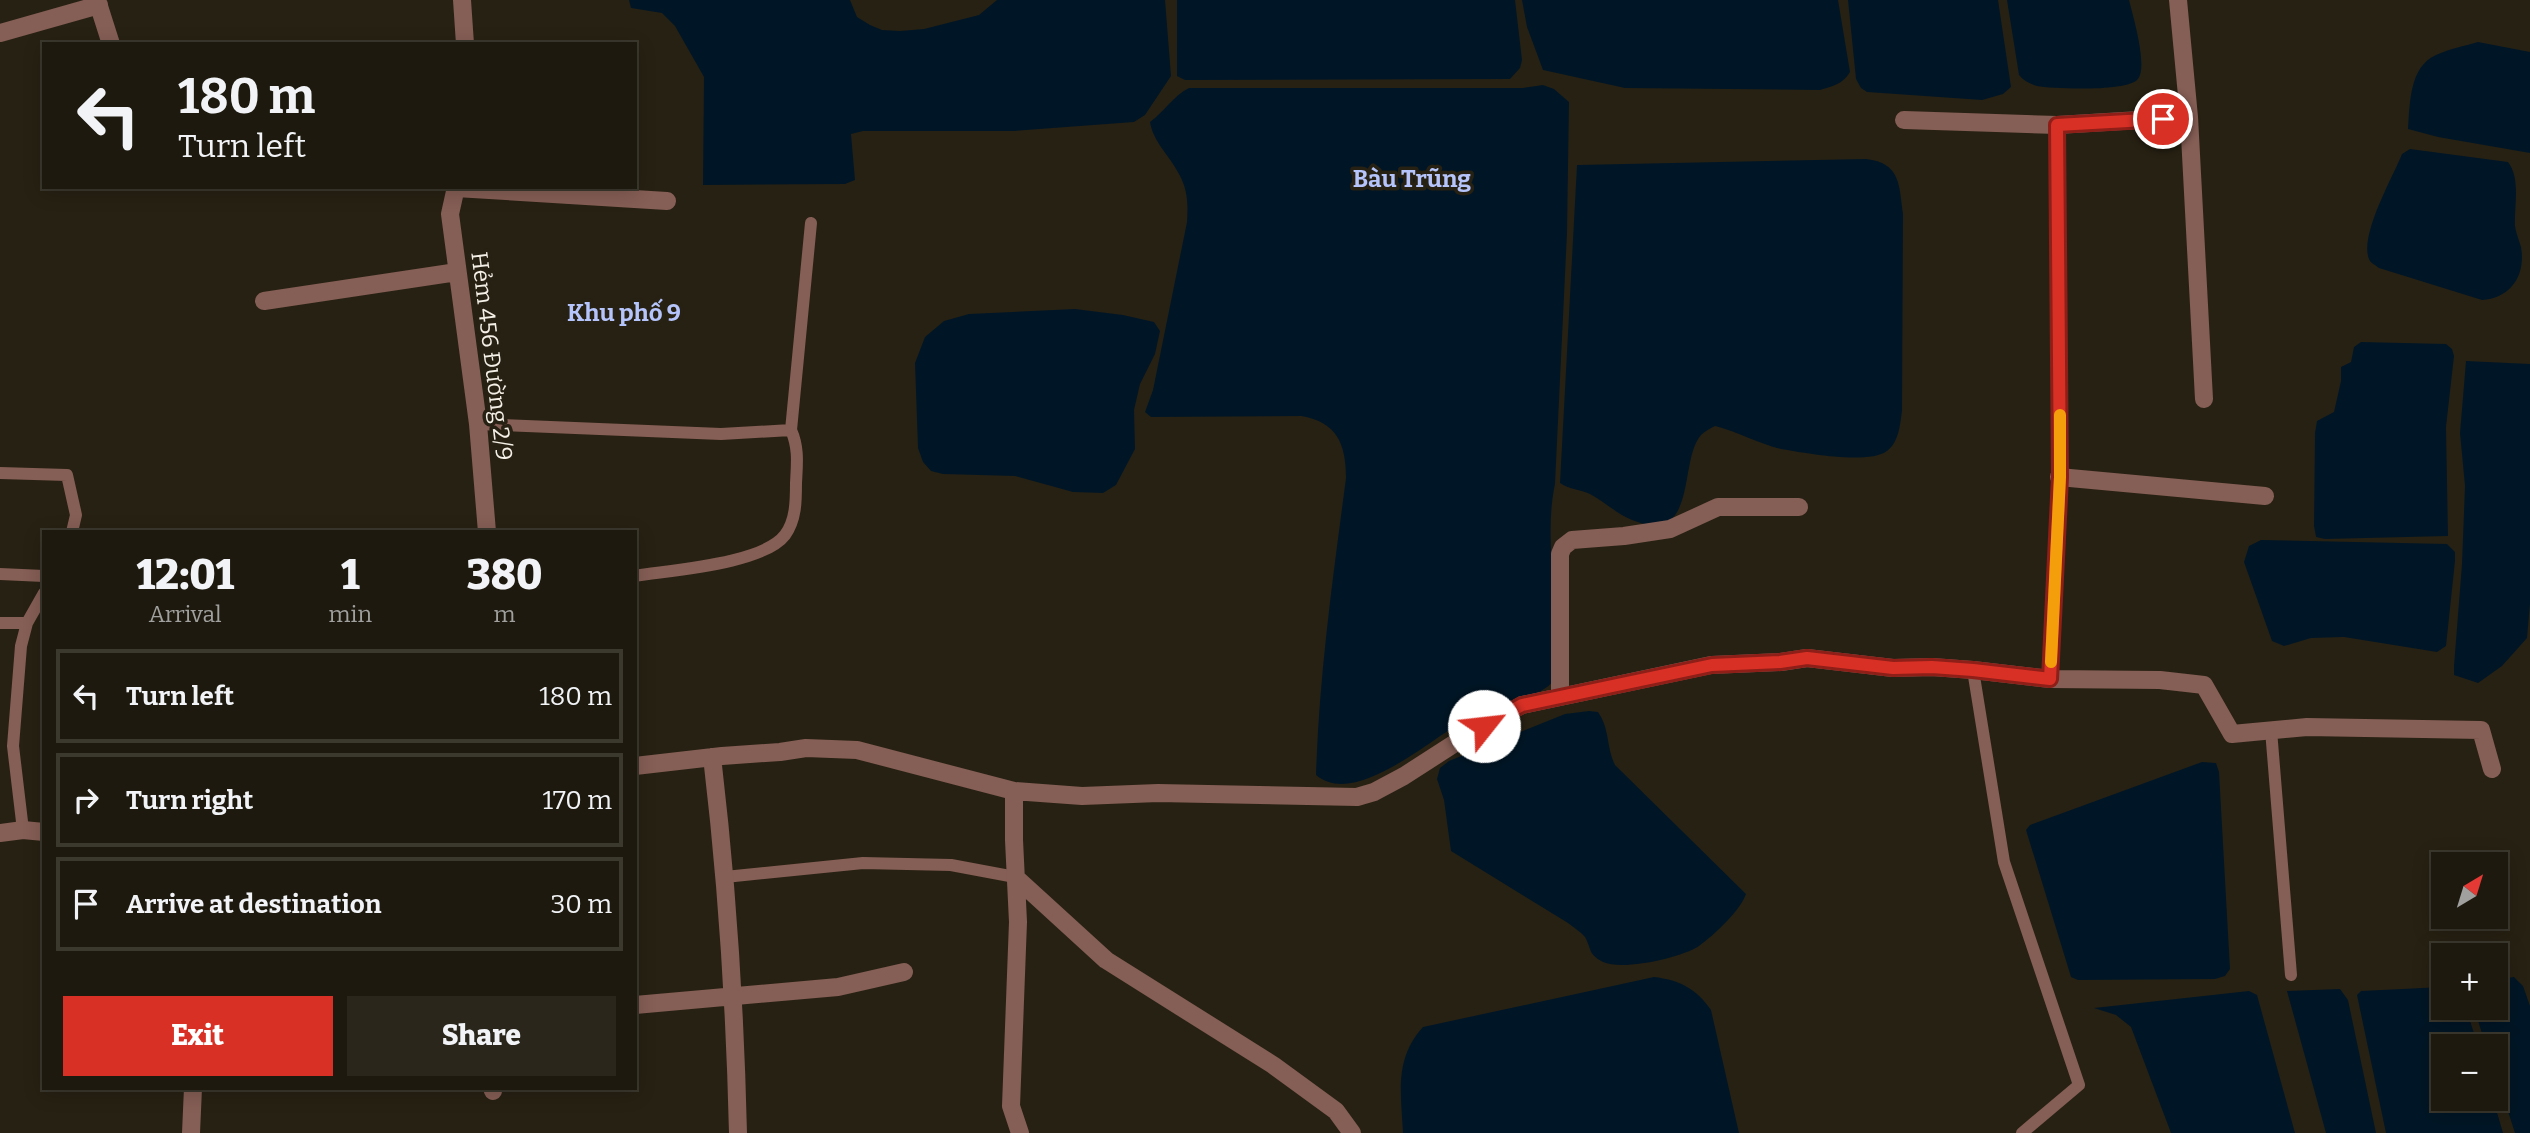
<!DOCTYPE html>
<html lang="en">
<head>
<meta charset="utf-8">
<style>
	body { margin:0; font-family:Bitter,serif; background:#2a261c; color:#f1f3f6; height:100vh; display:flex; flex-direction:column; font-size:26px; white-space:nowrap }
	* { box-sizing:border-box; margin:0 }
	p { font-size:23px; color:#a0a09e }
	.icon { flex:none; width:38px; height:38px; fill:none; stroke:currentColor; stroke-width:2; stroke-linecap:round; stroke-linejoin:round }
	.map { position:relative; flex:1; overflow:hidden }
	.details { position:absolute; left:42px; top:530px; width:595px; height:560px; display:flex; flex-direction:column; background:#1d190e; border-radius:0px; box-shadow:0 4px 18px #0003,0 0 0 2px #3b382e }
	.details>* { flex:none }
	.top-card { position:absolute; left:42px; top:42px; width:595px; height:147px; border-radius:0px; box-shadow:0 4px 18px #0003,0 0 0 2px #3b382e; background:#1d190e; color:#f1f3f6; overflow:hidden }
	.needle { width:46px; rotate:38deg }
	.fabs { position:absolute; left:2431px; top:852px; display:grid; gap:14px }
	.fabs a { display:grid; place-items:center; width:77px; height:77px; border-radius:0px; background:#1d190e; box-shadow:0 4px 18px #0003,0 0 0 2px #3b382e; font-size:35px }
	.pin { position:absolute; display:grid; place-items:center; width:60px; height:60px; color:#fff; margin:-30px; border:4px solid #fff; border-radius:50%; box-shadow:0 2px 7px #0007 }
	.me { position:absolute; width:77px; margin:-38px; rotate:61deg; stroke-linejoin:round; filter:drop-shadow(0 0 5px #0008) }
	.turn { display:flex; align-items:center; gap:24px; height:147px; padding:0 21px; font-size:32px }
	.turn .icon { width:91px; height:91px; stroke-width:2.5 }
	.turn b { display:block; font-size:49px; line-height:60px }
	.eta { display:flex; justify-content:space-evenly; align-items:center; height:119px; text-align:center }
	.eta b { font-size:42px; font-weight:800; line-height:49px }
	.action { display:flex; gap:14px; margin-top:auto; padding:14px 21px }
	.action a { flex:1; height:80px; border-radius:0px; background:#d93025; color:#fff; font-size:28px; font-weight:800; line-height:80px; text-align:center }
	.action a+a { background:#2a261c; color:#f1f3f6 }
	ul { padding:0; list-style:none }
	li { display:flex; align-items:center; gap:21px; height:94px; margin:0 14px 10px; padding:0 7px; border:4px solid #3b382e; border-radius:0px }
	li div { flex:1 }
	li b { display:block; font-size:26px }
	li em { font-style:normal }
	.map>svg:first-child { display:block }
</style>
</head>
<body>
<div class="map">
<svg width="2530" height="1133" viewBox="0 0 2530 1133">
	<rect width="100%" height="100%" fill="#272113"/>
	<!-- water -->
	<path fill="#001626" d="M629,0H850L857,17L870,25L882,30L900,31L924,29L979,15L997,0H1165L1171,76L1145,115L1134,122L1014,131H863L851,134L855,180L845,184L703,185L704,77L675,26L662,13L631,8Z
		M1177,0H1515L1522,60L1520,68L1510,79L1185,80L1177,76Z
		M1522,0H1838L1850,72C1843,84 1833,86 1820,90L1625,88L1543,70L1527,27Z
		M1848,0H1998L2011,87L2003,94L1982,100L1867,92L1861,88L1856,79Z
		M2007,0H2129C2133,16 2148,66 2138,79C2129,92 2053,89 2037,86C2030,84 2024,81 2019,75Z
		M2478,42L2530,52V153L2438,137L2408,129C2410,104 2409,67 2436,55C2449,49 2464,46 2478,42Z
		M1543,85L1554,89L1569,102L1567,233L1555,484C1544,536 1557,591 1556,644C1556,653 1559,667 1556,676C1549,697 1494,706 1476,714C1437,732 1357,810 1316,775C1319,675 1333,577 1346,478C1346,444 1337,422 1301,416L1151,417L1145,412L1153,390L1187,222C1188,205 1188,190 1179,174C1170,156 1153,142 1150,122C1164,112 1173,96 1189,88H1523Z
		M2410,149L2508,162C2521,179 2514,206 2515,226C2516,233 2519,240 2521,247C2526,275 2511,298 2482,300L2379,268C2378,267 2370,262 2370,261C2357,239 2393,177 2402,154Z
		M1866,159C1901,163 1899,185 1903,214L1902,411C1900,425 1899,442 1887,451C1868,465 1805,453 1781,449C1762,445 1736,431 1715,426C1711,428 1705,431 1701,435C1678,461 1699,547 1632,520C1617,514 1605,502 1590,494C1580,489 1570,490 1560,483L1577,165Z
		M1075,309L1123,315L1154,322L1160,331L1155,354L1140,384L1134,410L1135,449L1116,485L1103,493L1073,492L1015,476L943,474L931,471L923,462L918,448L915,363L925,337L944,321L969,314Z
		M2361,342L2446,344L2452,349L2454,356L2446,427L2448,536L2325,539L2316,537L2314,526L2315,433L2317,421L2334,412L2341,381V367L2351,362L2354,347Z
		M2466,361L2530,364V604L2527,638L2502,666L2478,683L2454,675V666L2462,564L2465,486L2460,433Z
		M2261,540L2447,544L2455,552V561L2446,646L2437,652L2344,637L2311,638L2284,646L2272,641L2244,562L2249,546Z
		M1589,711L1598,712C1610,729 1606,746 1615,765L1746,894C1740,911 1714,935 1699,946C1681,958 1622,971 1603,962C1588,954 1592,950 1585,937C1581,932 1573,927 1568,923L1451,851L1444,800L1437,779L1440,768L1449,761L1565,714Z
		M2202,762L2216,763L2219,772L2230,969L2225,976L2215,979L2078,980L2071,977L2026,830L2030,825Z
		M1654,977C1679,980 1696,988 1711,1010L1739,1133H1403C1401,1093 1394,1059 1423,1027Z
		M2514,977L2523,986L2530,1006V1133H2515L2496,1074V1046H2486L2474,1008H2496V980Z
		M2443,987V1008H2466L2478,1046H2443V1099H2493L2503,1133H2386L2357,995L2361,991Z
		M2340,989L2348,1000L2376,1133H2326L2287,991Z
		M2249,991L2257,995L2295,1133H2171L2131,1027L2116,1015L2094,1008Z"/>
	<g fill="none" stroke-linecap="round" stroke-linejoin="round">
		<!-- lane -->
		<path stroke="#855e55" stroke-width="12" d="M478,424L721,434L791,430
			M0,473L67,475L76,515L72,532
			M0,574L44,576
			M635,576C671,570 763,564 785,535C796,520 796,501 796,483C797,464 799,448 791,430L811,223
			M0,623H27
			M1973,670L2004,862L2079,1085L2022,1133
			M2050,679L2059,477L2057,125
			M2271,730L2291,975
			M23,830L13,746L21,646L27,623L44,593
			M725,877L863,863L951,865L1015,877"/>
		<!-- street -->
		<path stroke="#855e55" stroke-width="18" d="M97,0L111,44
			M462,0L465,44
			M2178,0L2189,117L2204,399
			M0,33L99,5
			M1904,120L2057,125L2189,117
			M456,187L450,214L478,424L487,532
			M456,188L667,201
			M264,301L457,272
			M2059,477L2265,496
			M1560,696V554L1563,547L1572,540L1624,536L1670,529L1718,507H1799
			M712,757C727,882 735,1007 738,1133
			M635,766L722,756L780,752L806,748L857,750L1014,791L1082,796L1158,793L1357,797L1374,792L1404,776L1466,736L1522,705L1711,665L1781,662L1807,658L1893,668L1932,667L1973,670L2050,679L2160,680L2204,685L2232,734L2307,727L2481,730L2492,769
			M1014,791V840L1018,922L1011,1106L1020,1133
			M0,833L23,830L44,832
			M1015,877L1106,960L1273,1065L1336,1111L1352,1133
			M635,1005L838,987L904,972
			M492,1088L493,1091
			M191,1133L193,1088"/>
	</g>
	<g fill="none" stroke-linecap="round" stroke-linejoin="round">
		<defs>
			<path id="route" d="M1484,726L1522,705L1712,665L1780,662L1807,658L1893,668L1932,667L1973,670L2050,679L2060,477L2057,125L2163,119"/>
		</defs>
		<!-- route casing -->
		<use href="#route" stroke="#8d1f18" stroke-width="18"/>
		<!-- route -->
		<use href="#route" stroke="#d93025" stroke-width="12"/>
		<!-- slow -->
		<path stroke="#f59e0b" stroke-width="12" d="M2051,662L2060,477V415"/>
	</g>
	<g text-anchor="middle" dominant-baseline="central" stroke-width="7" stroke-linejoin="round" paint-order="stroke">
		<!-- street labels -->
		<g font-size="23" fill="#f5f0e7" stroke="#272113">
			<text transform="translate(492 356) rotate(83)">Hẻm 456 Đường 2/9</text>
		</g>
		<!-- neighbourhood labels -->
		<g font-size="24" font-weight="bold" fill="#b5c5fc" stroke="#272113">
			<text x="1412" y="179">Bàu Trũng</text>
			<text x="624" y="313">Khu phố 9</text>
		</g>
	</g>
</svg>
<div class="fabs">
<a><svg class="needle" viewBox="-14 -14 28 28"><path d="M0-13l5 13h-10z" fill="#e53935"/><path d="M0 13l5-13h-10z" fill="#a0a09e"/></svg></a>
<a>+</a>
<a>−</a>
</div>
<div class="pin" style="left:2163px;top:119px;background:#d93025"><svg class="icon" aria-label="arrive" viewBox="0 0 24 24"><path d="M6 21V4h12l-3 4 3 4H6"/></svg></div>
<svg class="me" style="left:1484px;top:726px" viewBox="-20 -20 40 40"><circle r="19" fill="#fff"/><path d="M0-13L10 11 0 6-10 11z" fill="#d93025"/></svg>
<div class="top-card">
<div class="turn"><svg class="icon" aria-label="left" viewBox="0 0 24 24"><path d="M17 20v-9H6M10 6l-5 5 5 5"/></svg><div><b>180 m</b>Turn left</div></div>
</div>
<section class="details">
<div class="eta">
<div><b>12:01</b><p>Arrival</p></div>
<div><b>1</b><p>min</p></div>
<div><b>380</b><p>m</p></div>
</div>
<ul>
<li><svg class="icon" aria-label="left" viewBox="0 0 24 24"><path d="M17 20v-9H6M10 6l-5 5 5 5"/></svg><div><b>Turn left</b></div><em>180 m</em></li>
<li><svg class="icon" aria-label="right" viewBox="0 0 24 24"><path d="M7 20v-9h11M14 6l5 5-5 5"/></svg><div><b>Turn right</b></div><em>170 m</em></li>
<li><svg class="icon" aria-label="arrive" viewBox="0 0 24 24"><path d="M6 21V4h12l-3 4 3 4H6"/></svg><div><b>Arrive at destination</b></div><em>30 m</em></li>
</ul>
<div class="action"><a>Exit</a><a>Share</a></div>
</section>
</div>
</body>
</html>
